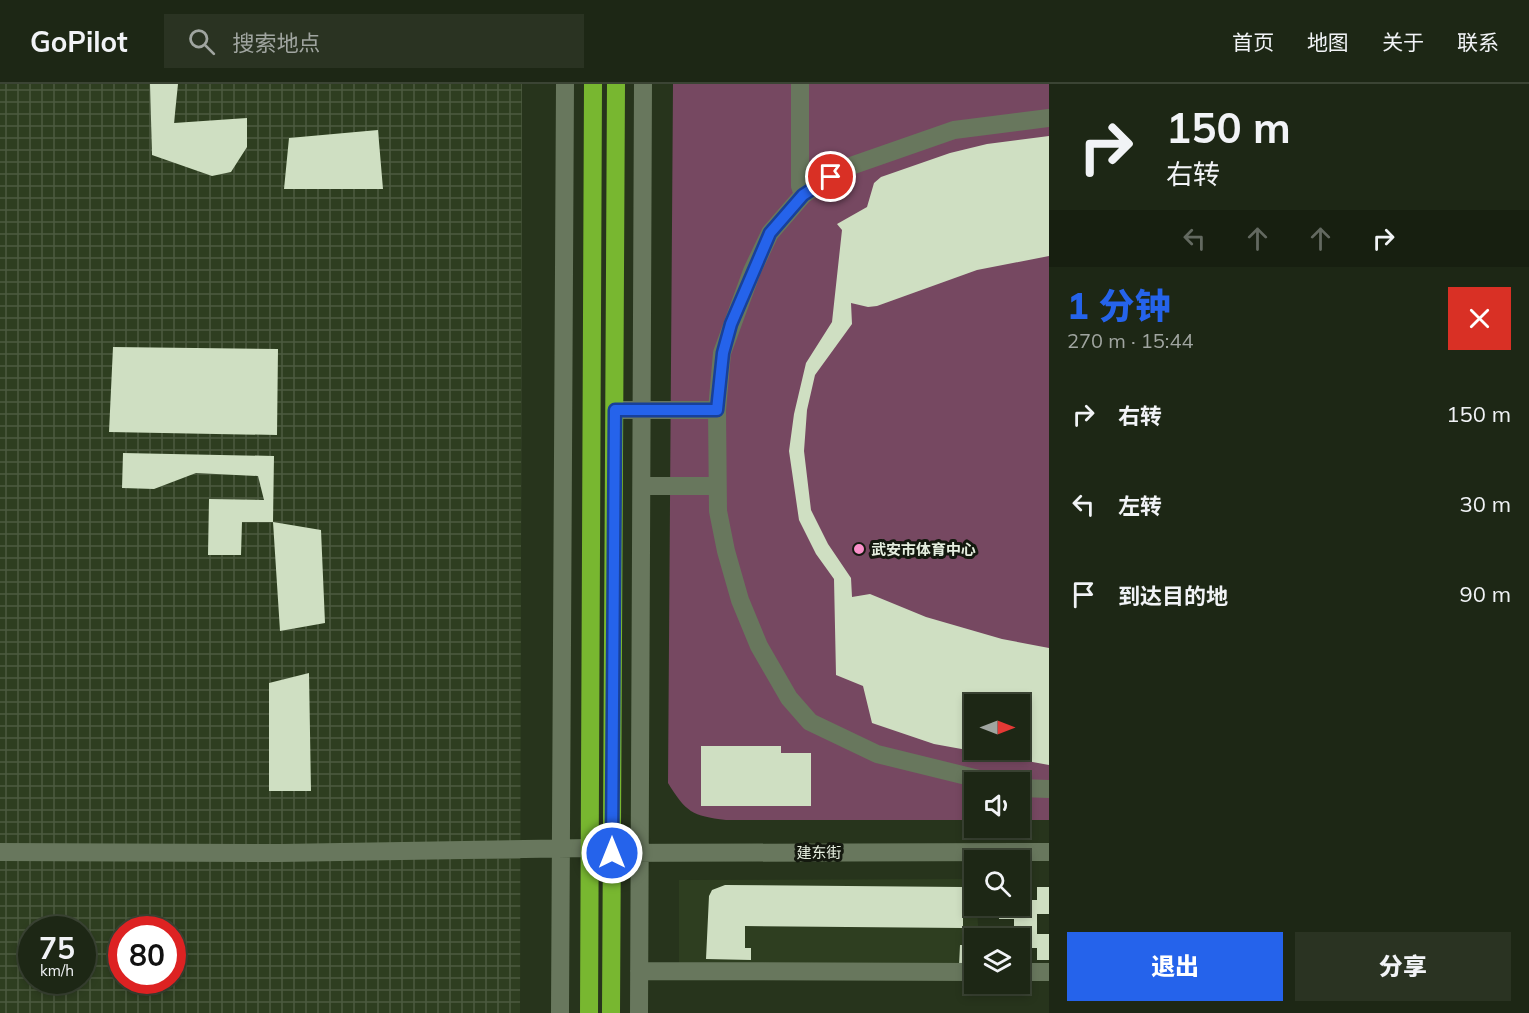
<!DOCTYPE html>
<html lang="zh">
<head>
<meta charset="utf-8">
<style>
	body { margin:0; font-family:Mulish,"Noto Sans SC",sans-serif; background:#2a3322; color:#f1f3f6; height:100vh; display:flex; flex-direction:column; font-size:22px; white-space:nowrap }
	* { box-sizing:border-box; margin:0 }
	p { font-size:20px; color:#a0a5a0 }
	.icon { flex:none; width:33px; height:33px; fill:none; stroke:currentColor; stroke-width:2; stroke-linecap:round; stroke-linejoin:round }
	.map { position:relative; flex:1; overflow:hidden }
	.details { display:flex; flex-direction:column; background:#1d2715; width:480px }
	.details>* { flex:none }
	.top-card { background:#1d2715; color:#f1f3f6; overflow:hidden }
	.needle { width:39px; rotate:90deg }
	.tools { position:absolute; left:964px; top:610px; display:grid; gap:12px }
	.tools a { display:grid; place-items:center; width:66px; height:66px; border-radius:0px; background:#1d2715; box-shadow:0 3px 9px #0003,0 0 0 2px #3b4434; font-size:30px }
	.speed { position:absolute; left:18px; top:832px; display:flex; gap:12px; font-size:30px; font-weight:700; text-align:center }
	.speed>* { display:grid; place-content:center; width:78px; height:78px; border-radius:50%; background:#1d2715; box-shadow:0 3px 9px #0003,0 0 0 2px #3b4434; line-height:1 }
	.speed small { font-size:15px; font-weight:400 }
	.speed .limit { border:9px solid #d22; background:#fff; color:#111 }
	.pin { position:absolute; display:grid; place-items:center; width:51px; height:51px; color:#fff; margin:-26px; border:3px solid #fff; border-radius:50%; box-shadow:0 2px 6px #0007 }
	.me { position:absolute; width:66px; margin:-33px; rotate:0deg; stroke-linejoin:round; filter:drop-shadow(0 0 4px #0008) }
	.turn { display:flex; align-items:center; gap:21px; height:126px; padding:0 18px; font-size:27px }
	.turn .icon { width:78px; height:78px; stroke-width:2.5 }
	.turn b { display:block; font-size:42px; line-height:51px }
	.lanes { display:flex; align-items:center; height:57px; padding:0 18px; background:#0003; justify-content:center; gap:30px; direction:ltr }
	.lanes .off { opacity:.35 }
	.round { display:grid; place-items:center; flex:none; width:63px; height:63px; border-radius:0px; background:#2a3322 }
	.summary { display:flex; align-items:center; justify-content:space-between; height:102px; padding:0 18px }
	h1 { font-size:36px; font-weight:800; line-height:45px; color:#2563eb }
	.action { display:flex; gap:12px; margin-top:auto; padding:12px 18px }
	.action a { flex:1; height:69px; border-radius:0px; background:#2563eb; color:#fff; font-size:24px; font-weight:800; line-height:69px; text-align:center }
	.action a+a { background:#2a3322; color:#f1f3f6 }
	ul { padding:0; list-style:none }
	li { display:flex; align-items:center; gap:18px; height:90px; padding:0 18px }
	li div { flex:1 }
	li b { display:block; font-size:22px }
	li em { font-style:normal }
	header { display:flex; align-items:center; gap:36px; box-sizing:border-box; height:84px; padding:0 30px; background:#1d2715; border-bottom:2px solid #3b4434 }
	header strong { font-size:28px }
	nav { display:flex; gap:33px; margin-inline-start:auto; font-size:21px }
	.search { width:420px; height:54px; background:#2a3322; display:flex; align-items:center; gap:15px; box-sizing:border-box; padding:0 21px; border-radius:0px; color:#a0a5a0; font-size:22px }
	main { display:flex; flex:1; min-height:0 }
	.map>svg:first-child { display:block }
</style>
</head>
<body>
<header>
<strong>GoPilot</strong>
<div class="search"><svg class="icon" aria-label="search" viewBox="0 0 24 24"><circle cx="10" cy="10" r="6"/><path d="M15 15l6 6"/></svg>搜索地点</div>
<nav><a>首页</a><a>地图</a><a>关于</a><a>联系</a></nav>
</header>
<main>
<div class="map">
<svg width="1049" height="929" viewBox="0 0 1049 929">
	<defs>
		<pattern id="industrial-grid" width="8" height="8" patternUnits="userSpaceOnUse" patternTransform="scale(1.5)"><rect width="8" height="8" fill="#2e3e20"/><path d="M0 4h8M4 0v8" fill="none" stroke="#4c5a40"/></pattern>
	</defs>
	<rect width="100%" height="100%" fill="#27341c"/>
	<!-- built -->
	<path fill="#2e3e20" d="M975,795L979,855H975V882L679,883V796Z"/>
	<!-- industrial -->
	<path fill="url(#industrial-grid)" fill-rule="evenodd" d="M0,0H522L520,929H0ZM32,846H82V897H32ZM122,846H172V897H122Z"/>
	<!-- park -->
	<path fill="#764861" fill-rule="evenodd" d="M673,0H1049V736H1020V699H975V736H726C692,732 686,728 668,699ZM975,621H1020V666H975Z"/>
	<!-- building -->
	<path fill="#cfdfc2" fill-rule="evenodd" d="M150,0H178L174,39L247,34V63L231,88L212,92L152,71Z
		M378,46L383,105H284L289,54Z
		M1049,52V172L977,186L877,222L868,223L851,219L852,240L815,291L807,326L804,367L811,426L828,460L851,494L852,513L870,510L926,533L1002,555L1049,564V681L934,660L872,639L863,602L836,591L834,495L816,470L799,436L789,367L794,330L806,279L832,238L842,146L837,140L867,123L874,99L881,93L950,69L987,60ZM975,621H1020V666H975Z
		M113,263L278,265L277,351L109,348Z
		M123,369L274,372L273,438H242L241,471H208L209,415L264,416L258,392L196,389L154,405L122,404Z
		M273,438L321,446L325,539L280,547Z
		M309,589L311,707H269V599Z
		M701,662H781V669H811V722H701Z
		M725,801L963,803V844L745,842V864H751V876L706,875L709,812L712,806Z
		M1037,803H1049V830H1037V850H1049V876H1037V864H1025V874H1020V855H999V844H1014V835H999V822H1020V806H1026V816H1037Z
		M960,861H974V882H959Z"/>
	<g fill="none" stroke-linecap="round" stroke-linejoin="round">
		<!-- minor -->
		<path stroke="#68775d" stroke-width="18" d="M800,0V102L803,111
			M615,326H717
			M642,402H717
			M995,699L877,670L810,638L789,614L759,562L740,516L726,467L718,427L717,326L722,269L752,187L770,149L803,111L845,84L954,46L1049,34
			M1020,704L1049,705
			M0,768L279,769L590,764
			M590,769L1049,768
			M639,887L975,888
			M1020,888H1049
			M560,929L565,0
			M639,929L643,0"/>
		<!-- highway -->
		<path stroke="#78b730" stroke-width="18" d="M589,929L593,0
			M611,929L616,0"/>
	</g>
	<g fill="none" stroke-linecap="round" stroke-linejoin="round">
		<defs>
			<path id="route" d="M612,769L615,326H717L723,269L731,240L770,149L803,111L831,93"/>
		</defs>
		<!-- route casing -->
		<use href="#route" stroke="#184099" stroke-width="15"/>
		<!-- route -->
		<use href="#route" stroke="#2563eb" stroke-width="10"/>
	</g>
	<!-- markers -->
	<circle fill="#f98fc9" stroke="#14190f" stroke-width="2" cx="859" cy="465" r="6"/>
	<g text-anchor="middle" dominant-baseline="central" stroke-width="6" stroke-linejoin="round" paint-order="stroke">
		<!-- poi labels -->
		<g font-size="15" font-weight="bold" fill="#e6efe0" stroke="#14190f" text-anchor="start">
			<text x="871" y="465">武安市体育中心</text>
		</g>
		<!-- street labels -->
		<g font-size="15" fill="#e6efe0" stroke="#14190f">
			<text x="819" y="768">建东街</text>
		</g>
	</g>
</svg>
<div class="tools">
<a><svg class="needle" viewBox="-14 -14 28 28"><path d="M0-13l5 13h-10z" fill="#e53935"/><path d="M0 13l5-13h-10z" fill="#a0a5a0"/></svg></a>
<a><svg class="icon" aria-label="sound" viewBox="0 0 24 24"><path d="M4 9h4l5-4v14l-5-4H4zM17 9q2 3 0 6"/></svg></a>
<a><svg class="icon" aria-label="search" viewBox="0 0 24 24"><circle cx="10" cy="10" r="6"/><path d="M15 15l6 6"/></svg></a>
<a><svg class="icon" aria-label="layers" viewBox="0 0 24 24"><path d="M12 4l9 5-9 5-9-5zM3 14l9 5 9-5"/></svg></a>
</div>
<div class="speed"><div>75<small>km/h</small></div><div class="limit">80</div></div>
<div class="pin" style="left:831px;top:93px;background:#d93025"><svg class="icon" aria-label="arrive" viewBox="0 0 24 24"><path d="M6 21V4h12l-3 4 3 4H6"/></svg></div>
<svg class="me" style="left:612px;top:769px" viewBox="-20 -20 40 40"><circle r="17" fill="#2563eb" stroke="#fff" stroke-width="3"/><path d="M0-11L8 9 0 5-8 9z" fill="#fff"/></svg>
</div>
<section class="details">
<div class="top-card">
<div class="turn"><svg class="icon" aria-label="right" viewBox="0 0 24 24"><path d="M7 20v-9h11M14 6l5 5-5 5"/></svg><div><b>150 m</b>右转</div></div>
<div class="lanes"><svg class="icon off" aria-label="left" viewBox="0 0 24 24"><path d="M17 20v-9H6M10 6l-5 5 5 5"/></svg><svg class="icon off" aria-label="ahead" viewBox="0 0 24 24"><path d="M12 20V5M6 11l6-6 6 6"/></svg><svg class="icon off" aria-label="ahead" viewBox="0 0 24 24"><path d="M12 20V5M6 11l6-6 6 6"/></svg><svg class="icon" aria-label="right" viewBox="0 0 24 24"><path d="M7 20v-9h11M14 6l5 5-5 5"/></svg></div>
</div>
<div class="summary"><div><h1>1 分钟</h1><p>270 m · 15:44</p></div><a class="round" style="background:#d93025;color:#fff"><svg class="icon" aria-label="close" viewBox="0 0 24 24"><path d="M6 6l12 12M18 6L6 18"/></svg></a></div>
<ul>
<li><svg class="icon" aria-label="right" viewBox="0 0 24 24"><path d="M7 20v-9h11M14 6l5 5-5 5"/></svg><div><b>右转</b></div><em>150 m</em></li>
<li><svg class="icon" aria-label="left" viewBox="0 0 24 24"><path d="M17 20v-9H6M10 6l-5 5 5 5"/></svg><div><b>左转</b></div><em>30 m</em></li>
<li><svg class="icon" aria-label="arrive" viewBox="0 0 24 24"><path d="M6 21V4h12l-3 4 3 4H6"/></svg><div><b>到达目的地</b></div><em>90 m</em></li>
</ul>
<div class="action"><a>退出</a><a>分享</a></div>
</section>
</main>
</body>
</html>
